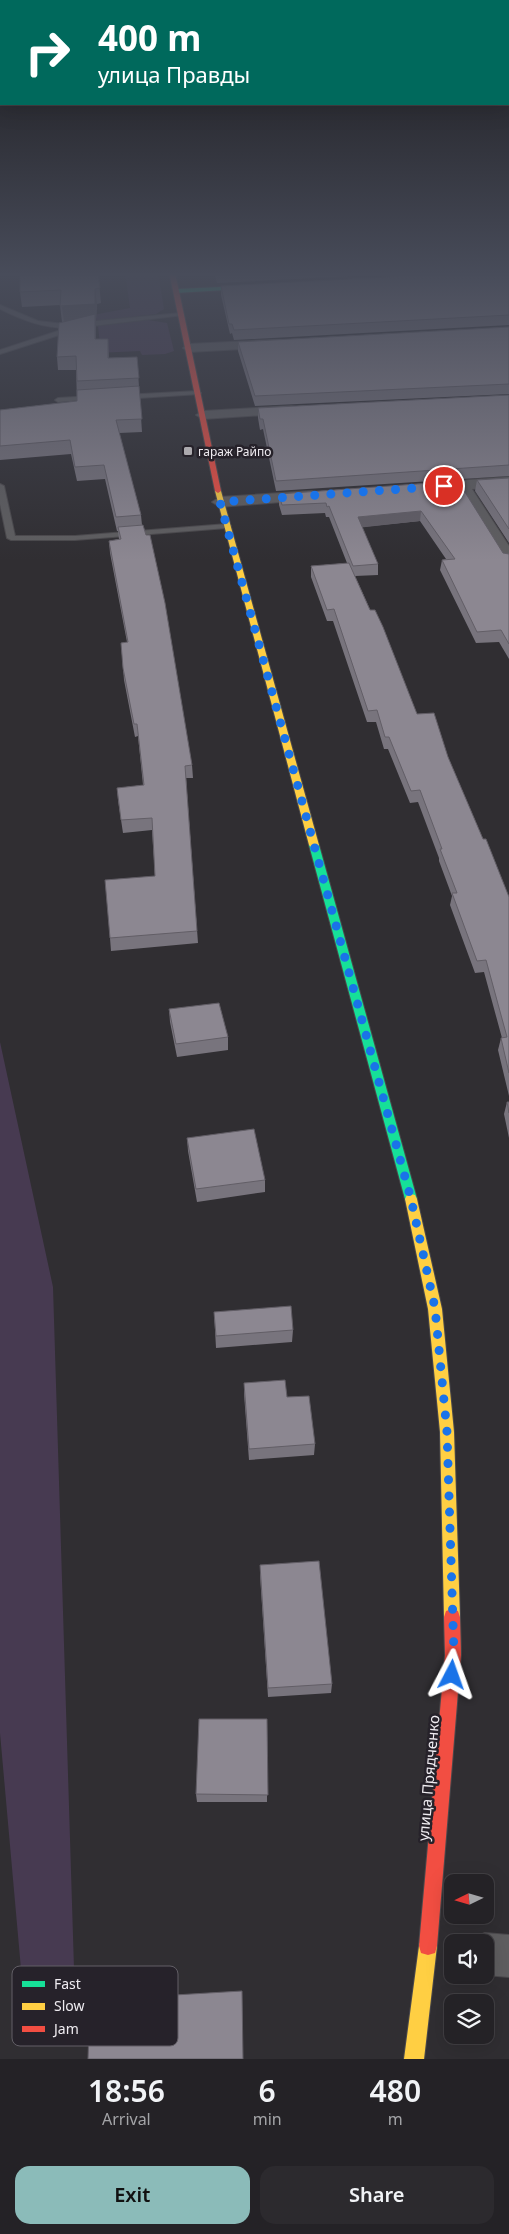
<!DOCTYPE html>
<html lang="en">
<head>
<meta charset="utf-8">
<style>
	body { margin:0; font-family:"Noto Sans",sans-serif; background:#2c2a2e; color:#f1f3f6; height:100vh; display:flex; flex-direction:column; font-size:19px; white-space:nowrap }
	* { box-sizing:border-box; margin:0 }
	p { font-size:16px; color:#a3a4a7 }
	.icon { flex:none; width:28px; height:28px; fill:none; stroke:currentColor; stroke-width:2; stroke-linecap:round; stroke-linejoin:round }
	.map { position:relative; height:2059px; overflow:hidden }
	.drawer { display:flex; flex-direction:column; background:#242226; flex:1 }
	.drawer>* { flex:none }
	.hud { position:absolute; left:0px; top:0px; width:510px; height:105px; box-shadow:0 5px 20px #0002,0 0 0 1px #413f43; background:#00695c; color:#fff; overflow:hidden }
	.needle { width:32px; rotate:265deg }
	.tools { position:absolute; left:444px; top:1874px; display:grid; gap:10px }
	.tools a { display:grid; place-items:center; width:50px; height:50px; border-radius:10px; background:#242226; box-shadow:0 5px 20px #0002,0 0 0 1px #413f43; font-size:25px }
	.pin { position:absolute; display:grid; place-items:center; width:42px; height:42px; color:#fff; margin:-21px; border:2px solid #fff; border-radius:50%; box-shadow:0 1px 5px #0007 }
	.me { position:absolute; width:55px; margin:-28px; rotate:4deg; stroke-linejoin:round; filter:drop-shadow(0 0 4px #0008) }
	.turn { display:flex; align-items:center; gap:18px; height:105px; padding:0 15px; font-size:22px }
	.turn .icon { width:65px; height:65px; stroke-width:2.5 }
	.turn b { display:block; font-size:35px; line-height:42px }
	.eta { display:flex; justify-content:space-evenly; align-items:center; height:85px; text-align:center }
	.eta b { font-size:30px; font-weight:600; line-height:35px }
	.button { display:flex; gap:10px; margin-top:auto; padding:10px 15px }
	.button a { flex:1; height:58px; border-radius:15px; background:#8bbbb9; color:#111; font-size:20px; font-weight:600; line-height:58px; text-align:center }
	.button a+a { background:#2c2a2e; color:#f1f3f6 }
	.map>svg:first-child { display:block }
</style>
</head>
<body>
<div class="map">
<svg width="509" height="2059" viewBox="0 0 509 2059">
	<rect width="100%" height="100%" fill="#302e32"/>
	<!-- green -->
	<path fill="#473a51" d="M125,272H158L164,309L156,314L86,322L82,317L130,308Z
		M148,320L167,323L174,351L165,354L142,355L140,351L96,353L100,344L98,326Z
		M0,1042L53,1287L75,2001L25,2014L0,1733Z"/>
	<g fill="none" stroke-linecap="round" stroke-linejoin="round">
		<defs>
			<path id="lane" d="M0,305L38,321L64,324L181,313L184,315L84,327L0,354V350L67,328C43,328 22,320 0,309Z
				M198,391L201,393L200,394L123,399L120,397L123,395Z
				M93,396L96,398L95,399L58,402L55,400L58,398Z
				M0,484L4,486L15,536H75L227,524L231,526L227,528L75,540H11L7,538L0,504Z"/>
			<path id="street" d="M272,340L277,341L278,344L277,347L189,352L183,348L189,344Z
				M291,406L296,407L298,410L296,413L203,419L196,415L203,411Z
				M509,477V487L472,489L509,546V564L503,563L458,490L427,493L419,488L427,483Z
				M312,491L317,493L320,496L317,499L220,507L212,502L220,497Z
				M485,1933L509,1935V1977L485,1975V1942H469L470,1939Z"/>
			<path id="fast" d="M260,285L262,288L176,293L173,291L176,289Z
				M314,842L319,845L417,1199L415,1203L411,1204L407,1203L405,1199L309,845Z"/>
			<path id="slow" d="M218,489L221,491L319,845L317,847H311L309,845L215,491Z
				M411,1194L415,1195L417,1199L442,1309L454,1432L460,1617L458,1623L452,1625L446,1623L444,1617L440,1432L428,1309L405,1199L407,1195Z
				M428,1937L435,1939L437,1946L424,2059H404L419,1946L421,1939Z"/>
			<path id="jam" d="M169,272H175L221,491L218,493L215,491Z
				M452,1609L458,1611L460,1617L461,1655L437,1946L435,1953L428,1955L421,1953L419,1946L445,1655L444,1617L446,1611Z"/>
		</defs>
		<!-- lane casing -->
		<use href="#lane" stroke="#4b494c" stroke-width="2"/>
		<!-- street casing -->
		<use href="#street" stroke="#4b494c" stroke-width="2"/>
		<!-- fast casing -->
		<use href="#fast" stroke="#4b494c" stroke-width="2"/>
		<!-- slow casing -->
		<use href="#slow" stroke="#4b494c" stroke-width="2"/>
		<!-- jam casing -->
		<use href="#jam" stroke="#4b494c" stroke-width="2"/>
		<!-- lane -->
		<use href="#lane" fill="#5f5e60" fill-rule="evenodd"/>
		<!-- street -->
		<use href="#street" fill="#5f5e60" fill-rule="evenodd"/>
		<!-- fast -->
		<use href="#fast" fill="#16e098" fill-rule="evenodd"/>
		<!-- slow -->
		<use href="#slow" fill="#ffcf43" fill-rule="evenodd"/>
		<!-- jam -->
		<use href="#jam" fill="#f24e42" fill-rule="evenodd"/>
	</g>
	<!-- wall -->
	<path fill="#78747d" d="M214,272H430L217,283Z
		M509,272V325L234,340L232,333L230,334L221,295V286Z
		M98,273L101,303L97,304L96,319V339H108L109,358L137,357L142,432L119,433L141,515L142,525L192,765L193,778H186L198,943L111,951L110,938L155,876L152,830L123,833L118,800L117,788L143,785L138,736L135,737L124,680L121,643L127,642L110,553L109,541L119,539L118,531H117L105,479L77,481L71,454L0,460V410L77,401L76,370H58L57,357L64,322H62L60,305L22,307L20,292Z
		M509,327V394L255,406L238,351V342Z
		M509,395V476L276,491L263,429L260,430L258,418V408Z
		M509,478V543L475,491L477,480Z
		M458,481L503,553L509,554V659L499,642L476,643L440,570L442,560L446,559L420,521L362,527L378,564V575L355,576L417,714L448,757L483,839L509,897V1096L498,1050L501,1038H502L484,972L475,973L450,905L452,896L439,861V858L418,802L410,803L388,749H384L376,722H367L333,621H327L311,577V566L347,563L329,517H326L325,513L282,515L279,505V494Z
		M169,1009L228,1037V1050L177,1057L170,1022Z
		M507,1102H509V1138L504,1114Z
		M187,1138L265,1180V1192L197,1202L188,1151Z
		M214,1312L293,1330L292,1342L216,1348Z
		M244,1383L287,1397L315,1444L314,1455L249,1460L244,1394Z
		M260,1565L332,1684L331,1693L268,1697L260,1575Z
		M267,1719V1802H197L196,1794Z"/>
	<!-- shaded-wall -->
	<path fill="#625e66" d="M95,289L97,304L96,319V353L95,339L64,322L62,307Z
		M421,511L420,521L357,528L358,517Z"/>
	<!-- building -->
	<path fill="#8c8791" stroke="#625e66" d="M20,272H98L100,288L95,289V304L60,306L61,290L20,292Z
		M216,272H264L217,274Z
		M477,272H509V315L234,330L232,324H229L221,286Z
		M95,314V339H108V358L137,357L139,378L77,381L76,356L57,357L59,323Z
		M509,327V384L255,396L238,342Z
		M139,386L142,419L116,420L141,515L116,517L104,465L75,467L70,440L0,446V410L77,401V390Z
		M509,395V465L276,481L263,419H260L258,408Z
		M509,478V529L477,480Z
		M458,481L503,553L509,554V644L501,630L477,632L442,560L455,559L421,511L358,517L378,564L353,566L329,506L327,507L326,503L282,505L279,494Z
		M143,525L146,535H150L165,603L192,765L185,766L197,931L110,938L105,880L155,876L152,818L121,820L117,788L144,785L137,724H134L123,668L121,643L128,642L109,541L121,539L118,527Z
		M349,563L370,610H375L383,627L417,714L434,713L448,757L483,839H486L509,897V1073L501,1038L507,1037L486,960L477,961L452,893H457L440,849H442L420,790L411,791L389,737H385L377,710L368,711L334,609L327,610L311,566Z
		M219,1003L228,1037L176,1044L169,1009Z
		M507,1102H509V1113Z
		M254,1129L265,1180L196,1189L187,1138Z
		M291,1306L293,1330L216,1336L214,1312Z
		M285,1380L287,1397L309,1396L315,1444L249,1449L244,1383Z
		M319,1561L332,1684L268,1688L260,1565Z
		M199,1719H267L268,1795L196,1794Z
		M242,1991L243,2059H88L90,2000Z"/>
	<!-- sky -->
	<linearGradient id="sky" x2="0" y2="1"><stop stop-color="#1a191c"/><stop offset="0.49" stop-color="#484c5a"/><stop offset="1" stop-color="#484c5a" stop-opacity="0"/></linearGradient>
	<rect width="509" height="560" fill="url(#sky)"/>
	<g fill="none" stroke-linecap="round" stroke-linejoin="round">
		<!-- route -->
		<path stroke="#1a73e8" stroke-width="9" stroke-dasharray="0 16.2" d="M444,486L220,502L411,1199L435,1308L447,1432L454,1655L452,1675"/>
	</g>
	<!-- markers -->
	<rect fill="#acaaae" stroke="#26222a" stroke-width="2" x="183" y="446" width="10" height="10" rx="2.5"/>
	<g text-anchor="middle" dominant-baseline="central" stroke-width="5" stroke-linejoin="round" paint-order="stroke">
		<!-- far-poi labels -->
		<g font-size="12" fill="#efecf1" stroke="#26222a" text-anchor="start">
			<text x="198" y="451">гараж Райпо</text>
		</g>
		<!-- street labels -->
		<g font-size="15" fill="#efecf1" stroke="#26222a">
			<text transform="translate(428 1778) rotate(-85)">улица Прядченко</text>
		</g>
	</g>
	<!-- legend -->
	<rect x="12" y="1966" width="166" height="80" rx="8" fill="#26222a" stroke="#625f66" stroke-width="1"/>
	<rect x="22" y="1981" width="23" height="6" fill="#16e098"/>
	<rect x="22" y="2003" width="23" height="7" fill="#ffcf43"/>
	<rect x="22" y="2026" width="23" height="6" fill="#f24e42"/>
	<g font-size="14" fill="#efecf1">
		<text x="54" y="1989">Fast</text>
		<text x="54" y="2011">Slow</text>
		<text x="54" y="2034">Jam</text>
	</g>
</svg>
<div class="tools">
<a><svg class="needle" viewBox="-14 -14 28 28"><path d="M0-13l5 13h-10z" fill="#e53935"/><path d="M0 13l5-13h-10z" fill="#a3a4a7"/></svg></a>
<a><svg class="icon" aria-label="sound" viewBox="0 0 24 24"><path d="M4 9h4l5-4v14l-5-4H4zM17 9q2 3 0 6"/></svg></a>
<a><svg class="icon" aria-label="layers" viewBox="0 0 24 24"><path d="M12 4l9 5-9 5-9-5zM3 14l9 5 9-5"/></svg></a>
</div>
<div class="pin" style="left:444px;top:486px;background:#d93025"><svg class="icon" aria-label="arrive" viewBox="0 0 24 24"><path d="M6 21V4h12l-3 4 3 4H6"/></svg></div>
<svg class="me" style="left:452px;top:1675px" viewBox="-20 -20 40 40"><path d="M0-17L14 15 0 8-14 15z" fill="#1a73e8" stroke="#fff" stroke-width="4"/></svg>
<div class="hud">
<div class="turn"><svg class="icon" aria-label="right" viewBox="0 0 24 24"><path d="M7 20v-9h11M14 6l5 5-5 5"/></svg><div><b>400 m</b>улица Правды</div></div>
</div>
</div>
<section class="drawer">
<div class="eta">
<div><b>18:56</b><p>Arrival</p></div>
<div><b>6</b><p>min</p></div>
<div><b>480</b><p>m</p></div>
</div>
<div class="button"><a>Exit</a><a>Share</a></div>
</section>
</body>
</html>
